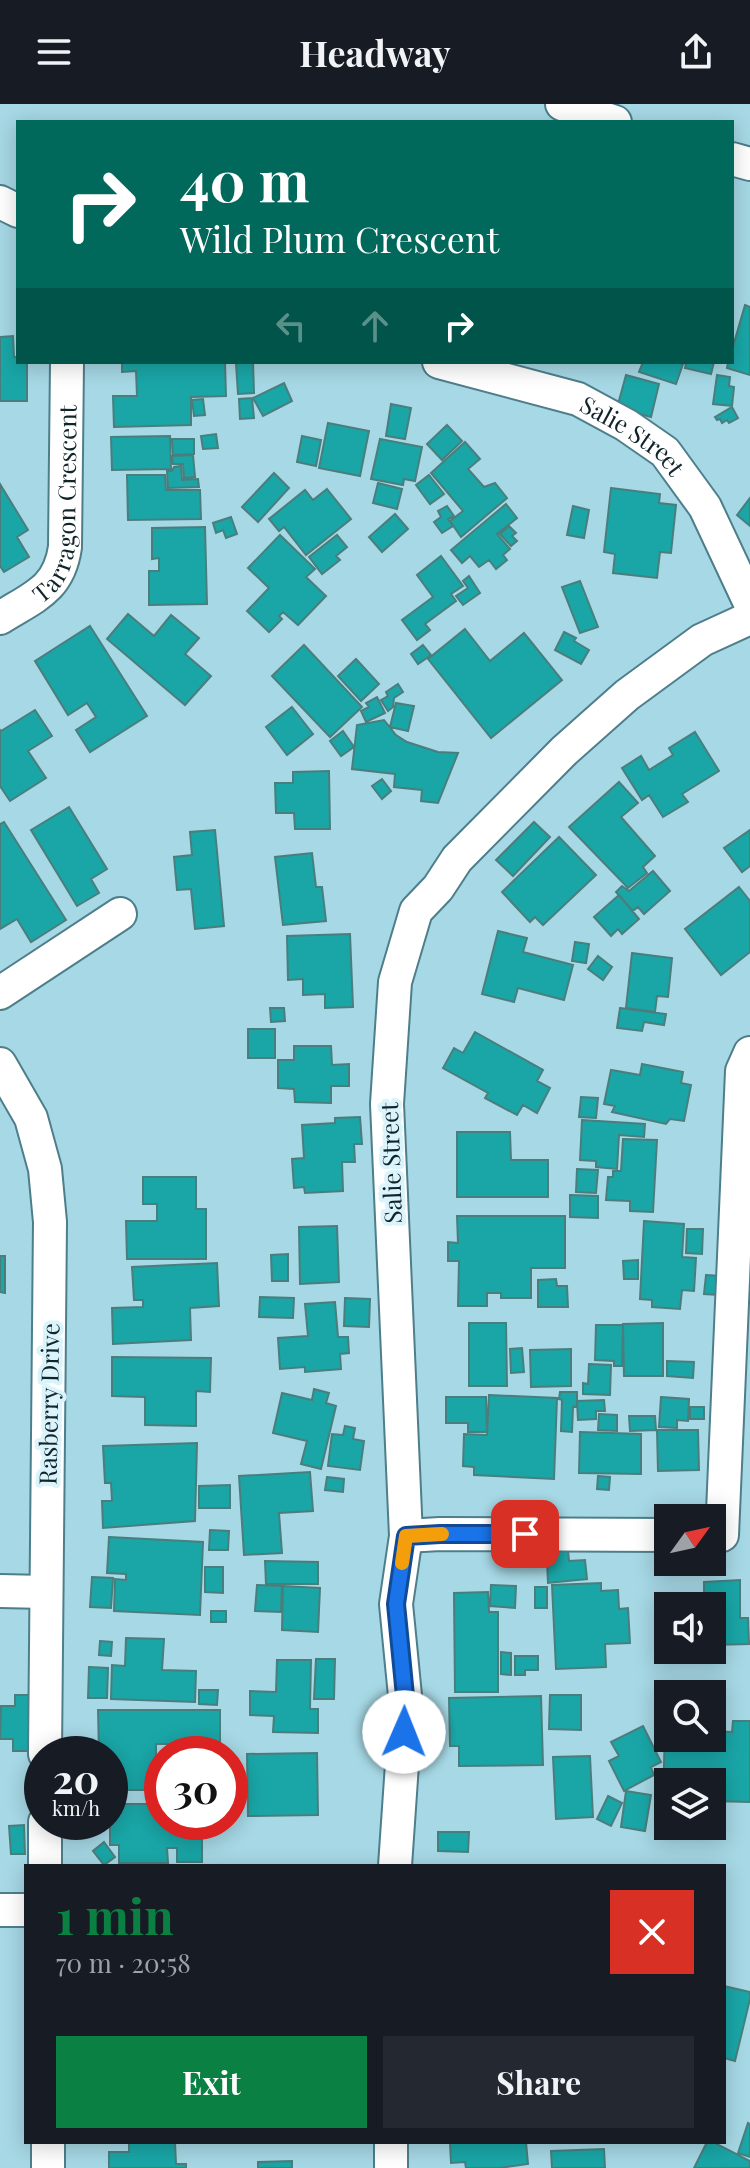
<!DOCTYPE html>
<html lang="en">
<head>
<meta charset="utf-8">
<style>
	body { margin:0; font-family:"Playfair Display",serif; background:#242831; color:#f1f3f6; height:100vh; display:flex; flex-direction:column; font-size:30px; white-space:nowrap }
	* { box-sizing:border-box; margin:0 }
	p { font-size:26px; color:#9ea1a6 }
	.icon { flex:none; width:44px; height:44px; fill:none; stroke:currentColor; stroke-width:2; stroke-linecap:round; stroke-linejoin:round }
	.map { position:relative; flex:1; overflow:hidden }
	.sheet { position:absolute; left:24px; top:1760px; width:702px; height:280px; display:flex; flex-direction:column; background:#171b24; border-radius:0px; box-shadow:0 4px 20px #0003 }
	.sheet>* { flex:none }
	.hud { position:absolute; left:16px; top:16px; width:718px; height:244px; border-radius:0px; box-shadow:0 4px 20px #0003; background:#00695c; color:#fff; overflow:hidden }
	.needle { width:52px; rotate:57deg }
	.controls { position:absolute; left:654px; top:1400px; display:grid; gap:16px }
	.controls a { display:grid; place-items:center; width:72px; height:72px; border-radius:0px; background:#171b24; box-shadow:0 4px 20px #0003; font-size:40px }
	.speed { position:absolute; left:24px; top:1632px; display:flex; gap:16px; font-size:40px; font-weight:700; text-align:center }
	.speed>* { display:grid; place-content:center; width:104px; height:104px; border-radius:50%; background:#171b24; box-shadow:0 4px 20px #0003; line-height:1 }
	.speed small { font-size:20px; font-weight:400 }
	.speed .limit { border:12px solid #d22; background:#fff; color:#111 }
	.pin { position:absolute; display:grid; place-items:center; width:68px; height:68px; color:#fff; margin:-34px; border-radius:16px; box-shadow:0 4px 12px #0006 }
	.me { position:absolute; width:88px; margin:-44px; rotate:1deg; stroke-linejoin:round; filter:drop-shadow(0 0 6px #0008) }
	.turn { display:flex; align-items:center; gap:28px; height:168px; padding:0 32px; font-size:36px }
	.turn .icon { width:104px; height:104px; stroke-width:2.5 }
	.turn b { display:block; font-size:56px; line-height:68px }
	.lanes { display:flex; align-items:center; height:76px; padding:0 32px; background:#0003; justify-content:center; gap:40px; direction:ltr }
	.lanes .off { opacity:.35 }
	.round { display:grid; place-items:center; flex:none; width:84px; height:84px; border-radius:0px; background:#242831 }
	.summary { display:flex; align-items:center; justify-content:space-between; height:136px; padding:0 32px }
	h1 { font-size:48px; font-weight:700; line-height:60px; color:#0b8043 }
	.primary-button { display:flex; gap:16px; margin-top:auto; padding:16px 32px }
	.primary-button a { flex:1; height:92px; border-radius:0px; background:#0b8043; color:#fff; font-size:32px; font-weight:700; line-height:92px; text-align:center }
	.primary-button a+a { background:#242831; color:#f1f3f6 }
	header { display:flex; justify-content:space-between; align-items:center; height:104px; padding:0 32px; background:#171b24; font-size:36px; font-weight:700 }
	.map>svg:first-child { display:block }
</style>
</head>
<body>
<header><svg class="icon" aria-label="menu" viewBox="0 0 24 24"><path d="M4 6h16M4 12h16M4 18h16"/></svg>Headway<svg class="icon" aria-label="share" viewBox="0 0 24 24"><path d="M12 15V3M7 8l5-5 5 5M5 13v7h14v-7"/></svg></header>
<div class="map">
<svg width="750" height="2064" viewBox="0 0 750 2064">
	<rect width="100%" height="100%" fill="#a6d8e5"/>
	<!-- building -->
	<path fill="#1aa6a7" stroke="#4a7e7d" stroke-width="2" d="M745,201L750,203V271L727,264L728,258H732V246Z
		M13,232L14,253H18V258H27V297H0V233Z
		M122,258H225L226,292L191,293V321L114,323L113,292H137L136,267L122,268Z
		M253,258L254,289L238,290L236,259Z
		M643,258H676L683,260L676,280L639,268Z
		M680,258H714L711,270L685,264L686,260Z
		M626,271L659,280L651,313L617,304Z
		M717,271L730,273L729,282L734,283L732,302L713,300Z
		M284,279L292,297L263,312L253,294Z
		M252,294L254,314L240,315L239,295Z
		M203,295L205,311L194,312L192,296Z
		M391,300L411,304L405,335L386,332Z
		M732,303L738,314L729,319L727,316L722,319L720,315L717,316L715,313Z
		M328,319L369,327L360,372L319,364Z
		M447,321L462,337L442,356L427,340Z
		M216,330L218,344L203,345L201,332Z
		M170,332L171,365L112,366L111,333Z
		M302,332L321,336L316,362L297,358Z
		M172,335H194V350L173,351Z
		M380,335L422,343L415,377L404,375L403,381L371,375Z
		M465,338L480,355L468,365L484,383L495,379L507,394L461,433L450,417L463,407L431,369Z
		M193,351L195,373L184,374L183,360H173L172,352Z
		M181,362L182,376L198,375L199,383L168,384L167,367H172L174,363Z
		M274,369L289,384L258,418L242,403Z
		M127,371H165L166,386H200L201,415L128,416Z
		M429,371L444,390L430,400L416,381Z
		M378,379L402,385L397,405L373,399Z
		M0,380L28,426L17,433L29,453L4,468L0,462Z
		M611,384L660,390L659,399L676,401L671,449L660,448L657,474L613,469L615,450L604,448Z
		M327,385L351,415L306,451L284,423L279,427L269,415L305,386L313,396Z
		M750,394V422L737,411Z
		M506,400L517,414L497,430L510,445L503,451L507,456L496,465L489,456L479,463L470,452L462,459L451,446Z
		M447,402L454,412L448,415L453,422L442,429L434,418L441,413L438,407Z
		M573,402L589,406L584,434L567,431Z
		M395,410L408,425L382,448L369,433Z
		M231,413L237,430L226,434L223,426L216,429L213,419Z
		M509,422L516,429L512,432L517,437L511,442L500,430Z
		M205,423L207,500L149,501V467H159V454L152,455V424Z
		M280,431L315,465L306,473L326,492L298,521L283,508L279,512L282,515L269,528L247,507L269,484L248,464Z
		M337,431L347,443L336,452L340,456L322,470L309,453Z
		M441,452L463,482L451,490L456,497L425,520L430,526L417,536L402,516L433,493L417,471Z
		M469,472L480,489L463,501L456,492L468,484L463,477Z
		M580,477L598,523L580,529L562,483Z
		M128,510L154,532L171,511L199,534L185,550L211,572L185,601L107,535Z
		M90,522L147,612L90,648L76,626L96,613L87,599L68,611L35,557Z
		M465,525L490,557L524,529L562,576L491,634L428,555Z
		M564,528L576,534L574,537L589,546L581,560L555,546Z
		M304,541L362,603L330,633L272,572Z
		M423,541L431,551L418,560L411,550Z
		M356,555L379,580L361,597L338,572Z
		M398,580L403,588L394,594L393,603L388,607L381,596L388,592L386,588Z
		M377,593L385,609L366,618L361,607L369,603L366,599Z
		M396,599L414,602L408,627L390,623Z
		M292,603L313,630L287,651L266,623Z
		M35,606L52,632L28,647L46,674L10,697L0,682V626L1,627Z
		M384,616L396,631L407,638L438,648L458,649L438,699L421,697L422,686L394,683L395,670L352,665L357,621Z
		M343,627L354,643L341,652L330,637Z
		M695,628L719,667L682,690L688,698L663,713L649,691L642,696L622,664L641,652L649,666L673,651L669,644Z
		M329,667L330,725H295L294,709H276L275,679H293V668Z
		M382,675L391,687L382,695L372,682Z
		M619,678L638,699L621,713L655,752L643,763L647,769L628,784L569,723Z
		M69,703L107,765L91,775L99,789L77,802L31,726Z
		M4,718L66,816L31,838L17,815L0,825V720Z
		M534,718L550,733L513,772L496,756Z
		M215,726L224,822L195,825L191,785L177,786L174,753L192,751L190,728Z
		M750,726V762L742,768L724,744Z
		M559,733L596,771L543,821L535,813L530,818L502,788Z
		M312,749L316,783H322L326,817L283,821L275,753Z
		M653,767L670,787L644,810L638,803L633,807L616,788L622,782L629,787Z
		M739,783L750,797V848L721,871L685,825Z
		M619,791L639,815L622,830L618,825L611,832L594,813Z
		M498,827L527,834L523,848L573,861L564,896L518,884L514,898L482,890Z
		M350,830L353,903L325,904V890L303,891V875L288,876L287,832Z
		M575,838L589,840L586,859L572,857Z
		M632,849L672,854L668,893L657,892L655,908L626,904Z
		M598,852L612,863L603,876L588,865Z
		M270,904H284L285,917L271,918Z
		M620,904L666,910L664,921L644,918L642,927L617,924Z
		M248,925H275V954H248Z
		M475,928L543,966L537,977L550,984L537,1009L523,1001L517,1011L485,994L488,989L443,964L454,944L463,949Z
		M294,942H331L332,961L349,960V982H331V999L295,998L294,985L278,984V956H294Z
		M642,960L683,968L681,979L691,981L684,1017L670,1015L666,1020L612,1008L615,1002L604,1000L611,966L640,971Z
		M581,993L598,994L596,1014L579,1013Z
		M360,1013L362,1040H354L355,1058H342L343,1087L305,1089L304,1083L294,1084L292,1055L304,1054L302,1021L335,1019V1014Z
		M582,1016L645,1020L644,1033L619,1031L617,1065L596,1063V1057L580,1056Z
		M457,1028H510L511,1056H548V1093H457Z
		M623,1035L657,1036L653,1108L630,1107V1097L606,1096L608,1073H613V1067H621Z
		M577,1065L598,1066L596,1089L576,1088Z
		M143,1073H196V1105H206V1155H127L126,1117H157V1100H143Z
		M570,1091L598,1092V1114L570,1113Z
		M457,1112H565V1164H531V1194H501V1189H487V1202H458L459,1157H448V1138L458,1139Z
		M644,1117L684,1120L682,1153L696,1154L694,1187L682,1186L680,1205L652,1203V1196L640,1195Z
		M337,1122L339,1178L300,1180L299,1123Z
		M687,1125H703L702,1150L686,1149Z
		M288,1150V1177H272L271,1151Z
		M0,1152H5V1189L0,1188Z
		M638,1156V1175H624L623,1157Z
		M217,1159L219,1202L190,1204L191,1236L113,1240L112,1204L143,1203V1196H134L132,1163Z
		M706,1171L721,1172L719,1191L704,1190Z
		M556,1175L557,1182H567L568,1203H538V1176Z
		M260,1193L294,1194L293,1214L259,1213Z
		M345,1194L370,1195L369,1223L344,1222Z
		M335,1198L338,1233H348L349,1249L340,1250L341,1265L305,1268V1263L280,1265L278,1234L308,1232L305,1200Z
		M469,1219H506L507,1282H469Z
		M663,1219V1272H624L623,1220Z
		M596,1221H623L622,1262H614V1257L595,1256Z
		M522,1244L524,1268L511,1269L510,1245Z
		M571,1245V1282L531,1283L530,1246Z
		M112,1253L211,1254L210,1288L196,1287V1322L145,1321V1293L112,1292Z
		M667,1257L694,1258L693,1274L667,1272Z
		M589,1260L611,1261L610,1291L583,1290V1279L588,1280Z
		M314,1285L329,1289L326,1299L336,1302L321,1365L301,1360L307,1337L273,1329L282,1289L312,1296Z
		M560,1288H577V1302L573,1303L572,1328L561,1327L562,1296L559,1295Z
		M489,1291L557,1294L554,1375L474,1371V1363L463,1362L464,1330L487,1331Z
		M446,1293H486L487,1328H468V1319H446Z
		M661,1293L689,1295L688,1317L677,1316V1324L659,1323Z
		M604,1296L605,1307H596V1315L578,1316L577,1297Z
		M690,1303H704V1315H690Z
		M599,1310L617,1311V1327L598,1326Z
		M629,1312H655L656,1326L630,1327Z
		M345,1322L355,1324L353,1335L364,1337L360,1366L328,1362L332,1330L343,1331Z
		M657,1326H698L699,1366L658,1367Z
		M580,1328L641,1330V1370L579,1369Z
		M197,1339L195,1417L103,1424L102,1397H112L111,1379H105L103,1342Z
		M310,1368L313,1407L279,1409L282,1449L244,1451L239,1372Z
		M598,1372L610,1373L609,1386L597,1385Z
		M327,1373L344,1375L343,1388L325,1386Z
		M230,1381V1404H199V1382Z
		M210,1426L229,1427L228,1446H209Z
		M109,1433L203,1438L200,1511L114,1507L115,1475L126,1476V1470L107,1469Z
		M568,1446L569,1457L585,1456L587,1475L548,1479L547,1458L554,1457V1447Z
		M265,1457L318,1458V1480H266Z
		M205,1463H223V1489L205,1488Z
		M92,1473L113,1474L111,1504L90,1503Z
		M740,1476V1514H748L749,1540L712,1541V1502H704V1478Z
		M601,1479V1487L618,1486L619,1505L628,1504L630,1539L605,1540L606,1563L556,1565L552,1481Z
		M257,1481L282,1482L281,1508L255,1507Z
		M491,1481L516,1482L515,1504L490,1502Z
		M283,1482L320,1484L318,1528L282,1526Z
		M535,1483H547V1504H535Z
		M488,1488L489,1508H498V1588H455L454,1489Z
		M211,1507H226V1518H211Z
		M126,1534L164,1535L162,1566L196,1567L195,1598L111,1595L112,1561L125,1562Z
		M100,1537L112,1538L111,1552L99,1551Z
		M501,1548L511,1549V1571L501,1570Z
		M515,1552H538V1566H525V1571H515Z
		M316,1555H335L334,1595H314Z
		M277,1556H311L310,1605H318V1629L273,1628L274,1612L250,1611V1587L276,1588Z
		M89,1563L108,1564L107,1594H88Z
		M199,1586H218L217,1601L199,1600Z
		M15,1591H33V1647H13V1635H0L1,1602H15Z
		M550,1591H581V1626L549,1625Z
		M541,1592L543,1661L459,1662V1642H450L449,1594Z
		M98,1606H220V1650H171L170,1640H156V1654H162V1686H110V1650H99Z
		M733,1617H750V1698L712,1697V1678H668V1695H663L665,1626H668V1634H712V1627L732,1628Z
		M643,1622L661,1658L651,1663L654,1671L624,1687L609,1657L619,1652L611,1638Z
		M317,1649L318,1711L248,1712L247,1650Z
		M590,1652L593,1713L556,1715L553,1653Z
		M626,1687L651,1691L645,1727L621,1723Z
		M608,1692L622,1699L611,1722L597,1715Z
		M110,1700H162V1718H202V1758H177V1744H167L168,1759H119V1741H110Z
		M24,1721L25,1750H11L9,1722Z
		M438,1728H469L468,1748L438,1747Z
		M104,1738L115,1753L104,1761L93,1747Z
		M724,1882L750,1888V1895L735,1957L724,1954Z
		M748,2019L750,2020V2053L738,2049Z
		M175,2038L176,2060H186V2064H109V2048H129V2039Z
		M450,2038H526L528,2060L499,2064H466L465,2058L451,2059Z
		M707,2038H713L750,2057V2064H694Z
		M604,2045L605,2064H552L551,2047Z
		M292,2057V2064H258V2058Z"/>
	<g fill="none" stroke-linecap="round" stroke-linejoin="round">
		<defs>
			<g id="minor">
				<path d="M562,0L615,18"/>
				<path d="M732,55L750,60"/>
				<path d="M0,98L18,107"/>
				<path id="s1" d="M439,258L578,295L626,321L665,348L705,403L750,499"/>
				<path id="s2" d="M0,514C33,493 59,486 65,443L67,258"/>
				<path d="M0,889L120,810"/>
				<path d="M0,960L31,1014L45,1065L50,1118L45,1650"/>
				<path d="M722,1431L742,967L750,949"/>
				<path d="M406,1432L440,1430L668,1431"/>
				<path d="M0,1487L46,1488"/>
				<path d="M45,1762V1718"/>
				<path d="M395,1762L406,1602L396,1500L406,1432L387,1000L395,878L416,807L438,784L457,755L564,647L627,591L702,536L750,514"/>
				<path d="M0,1806H26"/>
				<path d="M48,2038V2064"/>
				<path d="M391,2064V2038"/>
			</g>
		</defs>
		<!-- minor casing -->
		<use href="#minor" stroke="#4e7e8a" stroke-width="36"/>
		<!-- minor -->
		<use href="#minor" stroke="#fff" stroke-width="32"/>
	</g>
	<g fill="none" stroke-linecap="round" stroke-linejoin="round">
		<defs>
			<path id="route" d="M404,1628L406,1602L396,1500L406,1432L440,1430H525"/>
		</defs>
		<!-- route casing -->
		<use href="#route" stroke="#114b97" stroke-width="20"/>
		<!-- route -->
		<use href="#route" stroke="#1a73e8" stroke-width="14"/>
		<!-- slow -->
		<path stroke="#f59e0b" stroke-width="14" d="M402,1459L406,1432L442,1430"/>
	</g>
	<g text-anchor="middle" dominant-baseline="central" stroke-width="8" stroke-linejoin="round" paint-order="stroke">
		<!-- street labels -->
		<g font-size="24" fill="#102429" stroke="#dbf4fb">
			<text stroke="none"><textPath href="#s1" startOffset="210">Salie Street</textPath></text>
			<text stroke="none"><textPath href="#s2" startOffset="142">Tarragon Crescent</textPath></text>
			<text transform="translate(390 1059) rotate(-92)">Salie Street</text>
			<text transform="translate(48 1300) rotate(-89)">Rasberry Drive</text>
		</g>
	</g>
</svg>
<div class="controls">
<a><svg class="needle" viewBox="-14 -14 28 28"><path d="M0-13l5 13h-10z" fill="#e53935"/><path d="M0 13l5-13h-10z" fill="#9ea1a6"/></svg></a>
<a><svg class="icon" aria-label="sound" viewBox="0 0 24 24"><path d="M4 9h4l5-4v14l-5-4H4zM17 9q2 3 0 6"/></svg></a>
<a><svg class="icon" aria-label="search" viewBox="0 0 24 24"><circle cx="10" cy="10" r="6"/><path d="M15 15l6 6"/></svg></a>
<a><svg class="icon" aria-label="layers" viewBox="0 0 24 24"><path d="M12 4l9 5-9 5-9-5zM3 14l9 5 9-5"/></svg></a>
</div>
<div class="speed"><div>20<small>km/h</small></div><div class="limit">30</div></div>
<div class="pin" style="left:525px;top:1430px;background:#d93025"><svg class="icon" aria-label="arrive" viewBox="0 0 24 24"><path d="M6 21V4h12l-3 4 3 4H6"/></svg></div>
<svg class="me" style="left:404px;top:1628px" viewBox="-20 -20 40 40"><circle r="19" fill="#fff"/><path d="M0-13L10 11 0 6-10 11z" fill="#1a73e8"/></svg>
<div class="hud">
<div class="turn"><svg class="icon" aria-label="right" viewBox="0 0 24 24"><path d="M7 20v-9h11M14 6l5 5-5 5"/></svg><div><b>40 m</b>Wild Plum Crescent</div></div>
<div class="lanes"><svg class="icon off" aria-label="left" viewBox="0 0 24 24"><path d="M17 20v-9H6M10 6l-5 5 5 5"/></svg><svg class="icon off" aria-label="ahead" viewBox="0 0 24 24"><path d="M12 20V5M6 11l6-6 6 6"/></svg><svg class="icon" aria-label="right" viewBox="0 0 24 24"><path d="M7 20v-9h11M14 6l5 5-5 5"/></svg></div>
</div>
<section class="sheet">
<div class="summary"><div><h1>1 min</h1><p>70 m · 20:58</p></div><a class="round" style="background:#d93025;color:#fff"><svg class="icon" aria-label="close" viewBox="0 0 24 24"><path d="M6 6l12 12M18 6L6 18"/></svg></a></div>
<div class="primary-button"><a>Exit</a><a>Share</a></div>
</section>
</div>
</body>
</html>
